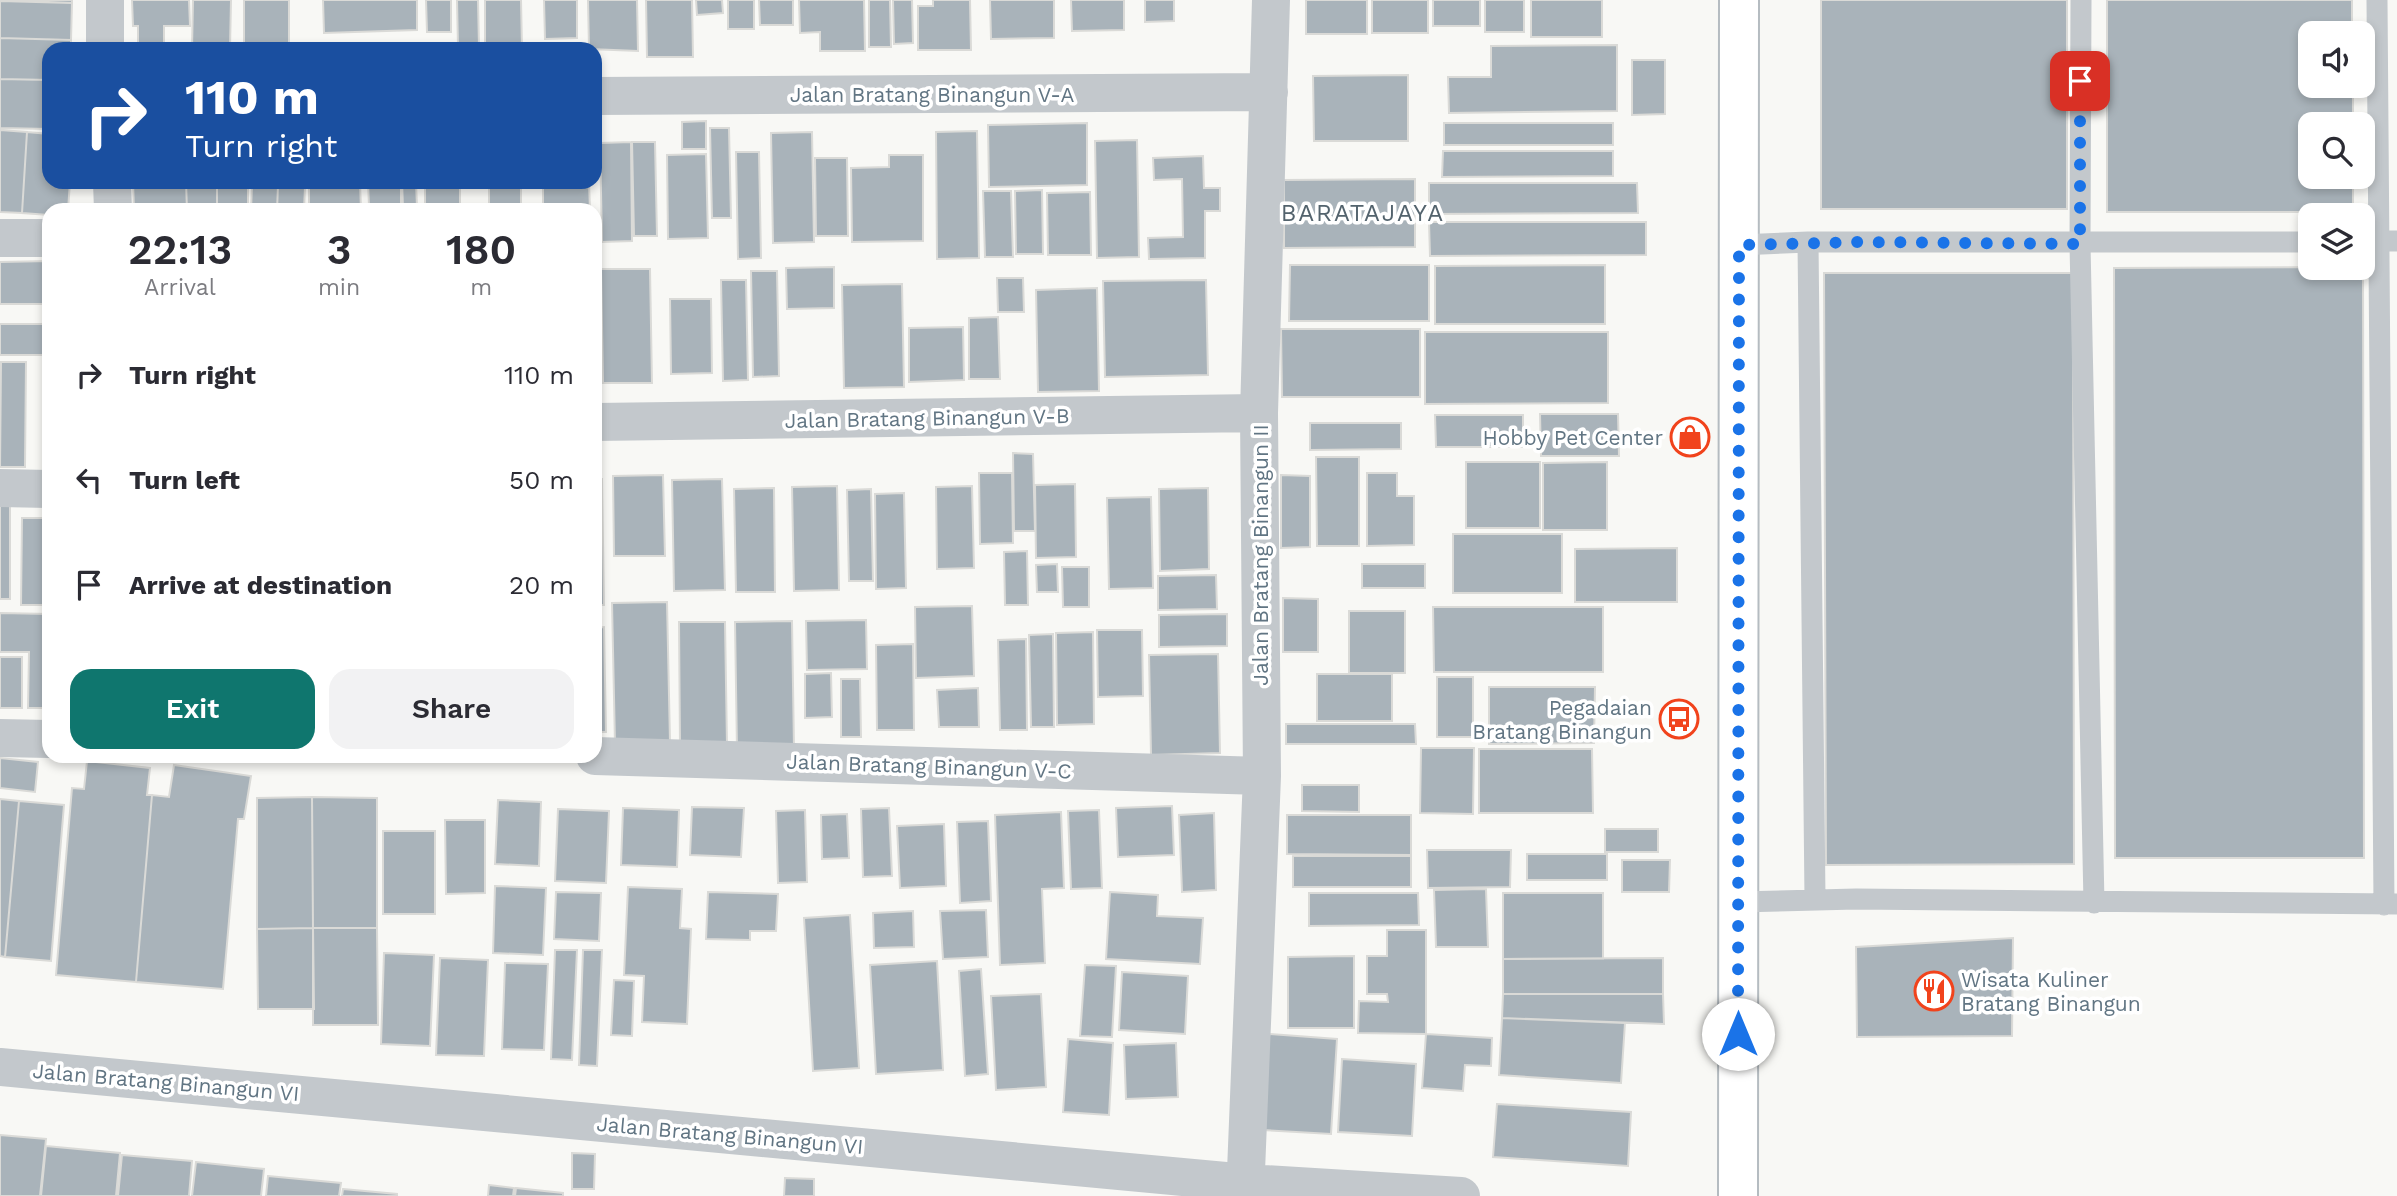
<!DOCTYPE html>
<html lang="en">
<head>
<meta charset="utf-8">
<style>
	body { margin:0; font-family:"Work Sans",sans-serif; background:#f2f2f3; color:#2b2b33; height:100vh; display:flex; flex-direction:column; font-size:26px; white-space:nowrap }
	* { box-sizing:border-box; margin:0 }
	p { font-size:23px; color:#7c7c81 }
	.icon { flex:none; width:38px; height:38px; fill:none; stroke:currentColor; stroke-width:2; stroke-linecap:round; stroke-linejoin:round }
	.map { position:relative; flex:1; overflow:hidden }
	.details { position:absolute; left:42px; top:203px; width:560px; height:560px; display:flex; flex-direction:column; background:#fff; border-radius:21px; box-shadow:0 4px 10px #0003 }
	.details>* { flex:none }
	.banner { position:absolute; left:42px; top:42px; width:560px; height:147px; border-radius:21px; box-shadow:0 4px 10px #0003; background:#1a4fa0; color:#fff; overflow:hidden }
	.fabs { position:absolute; left:2298px; top:21px; display:grid; gap:14px }
	.fabs a { display:grid; place-items:center; width:77px; height:77px; border-radius:14px; background:#fff; box-shadow:0 4px 10px #0003; font-size:35px }
	.pin { position:absolute; display:grid; place-items:center; width:60px; height:60px; color:#fff; margin:-30px; border-radius:14px; box-shadow:0 4px 10px #0006 }
	.me { position:absolute; width:77px; margin:-38px; rotate:0deg; stroke-linejoin:round; filter:drop-shadow(0 0 5px #0008) }
	.turn { display:flex; align-items:center; gap:24px; height:147px; padding:0 28px; font-size:32px }
	.turn .icon { width:91px; height:91px; stroke-width:2.5 }
	.turn b { display:block; font-size:49px; line-height:60px }
	.eta { display:flex; justify-content:space-evenly; align-items:center; height:119px; text-align:center }
	.eta b { font-size:42px; font-weight:600; line-height:49px }
	.primary-button { display:flex; gap:14px; margin-top:auto; padding:14px 28px }
	.primary-button a { flex:1; height:80px; border-radius:21px; background:#0f766e; color:#fff; font-size:28px; font-weight:600; line-height:80px; text-align:center }
	.primary-button a+a { background:#f2f2f3; color:#2b2b33 }
	ul { padding:0; list-style:none }
	li { display:flex; align-items:center; gap:21px; height:105px; padding:0 28px }
	li div { flex:1 }
	li b { display:block; font-size:26px }
	li em { font-style:normal }
	.map>svg:first-child { display:block }
</style>
</head>
<body>
<div class="map">
<svg width="2397" height="1196" viewBox="0 0 2397 1196">
	<rect width="100%" height="100%" fill="#f8f8f5"/>
	<!-- building -->
	<path fill="#a9b3ba" stroke="#dadad7" stroke-width="2" d="M0,0H72V3Z
		M132,0H189L190,26H164V49H138V26H133Z
		M193,0H231L230,49H192Z
		M244,0H289V49H244Z
		M323,0H417V30L324,33Z
		M426,0H451V32H427Z
		M457,0H478L479,47H458Z
		M485,0H521L522,49H485Z
		M544,0H577V38L545,39Z
		M588,0H637L638,51L589,49Z
		M646,0H692L693,57H647Z
		M696,0H722L723,13L697,15Z
		M728,0H754V29H728Z
		M759,0H793V25H760Z
		M799,0H864L865,51H820V32L800,33Z
		M869,0H890L891,47H869Z
		M893,0H912L913,43L894,44Z
		M933,0H970L971,50H918V6H933Z
		M990,0H1054V38L991,39Z
		M1071,0H1124V30L1072,31Z
		M1145,0H1174V21L1145,22Z
		M1306,0H1367V34H1306Z
		M1372,0H1428V33H1372Z
		M1433,0H1480V26H1433Z
		M1485,0H1524V32H1485Z
		M1531,0H1602V37H1531Z
		M1821,0H2067V209H1821Z
		M2107,0H2352V33H2310V86H2353V124H2310V177H2353V212H2107Z
		M0,1L72,3L71,40L0,38Z
		M0,38L71,40V49H49V80L0,79Z
		M1617,45V111L1449,113L1448,77H1491V46Z
		M1632,60H1665V114L1632,115Z
		M1408,75V141H1314L1313,76Z
		M0,79L49,80V129L0,128Z
		M706,121V149H682V122Z
		M1087,123V185L989,187L988,125Z
		M1444,123H1613V145H1444Z
		M710,128H729L731,218H712Z
		M0,130L27,132L22,213L0,212Z
		M977,131L979,258L937,259L936,132Z
		M27,132L49,134V182H70L68,210H49V215L22,213Z
		M812,132L814,242L773,243L771,133Z
		M1137,140L1139,257L1097,258L1095,141Z
		M631,142L632,241L602,242L600,143Z
		M632,142H655L657,236H634Z
		M1443,151H1613V176L1442,177Z
		M736,152H759L761,258L738,259Z
		M706,154L708,238L668,239L667,155Z
		M889,155H923V241L852,242L851,168L889,167Z
		M1203,156L1204,188H1220V211H1205V258L1149,259L1148,238L1183,237L1182,179L1154,180L1153,158Z
		M815,158H847L848,236H816Z
		M1415,179V247L1284,248V180Z
		M133,182H186L187,210H134Z
		M186,182H217V210H187Z
		M217,182H248V210H217Z
		M309,182H360L361,210H309Z
		M368,182H401V205L369,206Z
		M402,182H416L417,207H403Z
		M425,182H460V207L425,208Z
		M489,182H521V210H489Z
		M543,182H589L590,210H543Z
		M1429,183H1637L1638,213L1429,214Z
		M252,185L278,186L277,210H251Z
		M278,186L305,187L304,210H277Z
		M1042,190L1043,254H1016L1015,191Z
		M983,191H1011L1013,257H985Z
		M1090,192L1091,255H1048L1047,193Z
		M1429,222H1646V255L1430,256Z
		M49,261V304H0V262Z
		M1290,265H1429V321H1289Z
		M1605,265V324H1435V266Z
		M834,267V308L787,309L786,268Z
		M2363,267L2364,858H2115L2114,268Z
		M601,269H650L652,383H603Z
		M751,271H777L779,376L753,377Z
		M1824,273H2073L2074,864L1826,865Z
		M997,278H1023L1024,312H998Z
		M721,280H746L748,380L723,381Z
		M1206,280L1208,375L1105,377L1103,281Z
		M902,284L904,387L844,388L842,285Z
		M1097,288L1099,391L1038,392L1036,290Z
		M670,299H711L712,373L671,374Z
		M595,301H596L598,391H595Z
		M998,317L1000,379H969V318Z
		M0,324H49V355H0Z
		M963,327L964,380L909,382V328Z
		M1281,329H1420V397H1282Z
		M1425,332H1608V403L1425,404Z
		M1,362H26L25,467H0Z
		M43,362H49V394H44Z
		M44,394H49V467H43Z
		M1540,414H1618L1619,456H1541Z
		M1435,415H1523V447H1436Z
		M1310,423H1401V449L1310,450Z
		M1013,453L1033,454L1035,531H1014Z
		M1316,457H1359V546H1317Z
		M1466,462H1540V528H1466Z
		M1607,462V530H1543V463Z
		M979,473H1012L1013,543L980,544Z
		M1367,473H1397V496H1414V545L1367,546Z
		M663,475L665,556H614L613,476Z
		M1281,475L1310,476V547L1281,548Z
		M595,479H602L604,605H595Z
		M722,479L725,590L674,591L672,480Z
		M1075,484L1076,557L1036,558L1035,485Z
		M837,486L839,590L794,591L792,487Z
		M972,486L974,568L937,569L936,487Z
		M774,488L775,592H736L734,489Z
		M1208,488L1209,569L1160,571L1159,489Z
		M871,489L873,581H849L847,490Z
		M904,493L906,588L876,589L875,494Z
		M1151,497L1153,588L1109,589L1107,498Z
		M0,501H10V599H0Z
		M22,518H49V605H21Z
		M1453,534H1562V593H1453Z
		M1677,548V602H1575V549Z
		M1027,551L1028,605H1005L1004,552Z
		M1057,564L1058,592H1037L1036,565Z
		M1362,564H1425V588H1362Z
		M1062,567H1089V607H1063Z
		M1216,575L1217,609L1158,610V576Z
		M1283,598L1318,599V652H1283Z
		M667,602L670,742L615,744L612,603Z
		M972,606L974,676L916,678L915,607Z
		M1433,607H1603V672H1434Z
		M1349,611H1405V673H1349Z
		M0,613L49,614V708H28L29,652H0Z
		M1227,614V646L1159,647V615Z
		M866,620L867,669L807,670L806,621Z
		M792,621L794,749L737,751L735,622Z
		M679,622H725L727,745L680,746Z
		M604,627L606,732H595V628Z
		M1097,630H1142L1143,696L1098,697Z
		M1093,632L1094,724L1057,725L1056,633Z
		M1053,634L1054,727H1031L1029,635Z
		M1026,639L1027,730H1000L998,640Z
		M913,644L914,730H877L876,645Z
		M1218,654L1220,753L1151,755L1149,655Z
		M0,657H22V708H0Z
		M831,673L832,717L805,718V674Z
		M1317,674H1392V721H1317Z
		M1437,677H1473V737H1437Z
		M841,679H860L861,737H841Z
		M1489,687H1595L1594,743L1489,744Z
		M978,688L979,727H939L937,690Z
		M1286,724H1415L1416,744H1286Z
		M1421,748H1474L1473,814L1420,813Z
		M1479,749H1592L1593,813H1479Z
		M0,758L38,762L35,792L0,788Z
		M87,761L150,768L147,795H152L136,982L56,975L72,788L84,789Z
		M174,765L251,776L244,819H238L223,989L136,982L152,795L169,797Z
		M1302,785H1359V812L1302,811Z
		M312,797L377,798V928H313Z
		M312,797L313,928L257,929V798Z
		M0,799L19,801L5,957L0,956Z
		M498,800L541,802L539,866L495,864Z
		M19,801L64,805L51,961L5,957Z
		M1172,806L1174,855L1118,857L1116,808Z
		M692,807L744,808L741,857L690,855Z
		M623,808L679,810L677,867L621,865Z
		M889,808L892,876L863,877L861,809Z
		M558,809L609,811L606,883L555,881Z
		M805,810L807,882L778,883L776,811Z
		M1099,810L1102,888L1071,889L1068,811Z
		M1061,812L1064,888L1042,889L1045,963L1000,965L995,815Z
		M1214,813L1216,890L1182,892L1179,815Z
		M847,814L849,858L822,859L821,815Z
		M1287,815H1411V855L1287,854Z
		M445,820H485V893L446,894Z
		M988,821L991,901L960,903L957,822Z
		M944,824L946,886L900,888L897,826Z
		M1605,829H1658V852H1605Z
		M383,831H435V914H383Z
		M1427,850H1511L1510,887L1428,888Z
		M1527,854H1607V880H1527Z
		M1293,856H1411V887H1293Z
		M1622,860H1670L1669,892H1622Z
		M495,886L546,888L543,955L493,953Z
		M628,887L682,889L680,928L691,929L687,1024L642,1022L644,976L624,975Z
		M1486,889L1488,947H1436L1434,890Z
		M556,892L601,893L599,941L554,939Z
		M708,892L778,894L776,931H750V940L706,939Z
		M1110,892L1158,895L1157,916L1203,918L1200,964L1106,959Z
		M1309,893H1418L1419,925L1309,926Z
		M1503,893H1603V959H1503Z
		M986,910L988,957L943,959L940,911Z
		M913,911L914,947L874,948L873,913Z
		M850,915L859,1068L813,1071L804,918Z
		M313,928H377L378,1025H313Z
		M313,928L314,1009H258L257,929Z
		M1387,930H1426V1034L1358,1033L1359,1001L1388,1002L1387,994H1367V956H1387Z
		M2013,938L2012,1036L1857,1037L1856,947Z
		M555,950H577L572,1060L551,1059Z
		M583,950H602L597,1066L579,1065Z
		M384,953L434,955L430,1046L381,1044Z
		M1354,956V1028H1288V957Z
		M440,958L488,960L484,1056L436,1055Z
		M1663,958V994H1503V959Z
		M937,961L943,1070L876,1074L870,965Z
		M505,963L548,964L544,1050L502,1049Z
		M1085,965L1116,966L1112,1037L1080,1036Z
		M981,969L988,1074L965,1076L959,971Z
		M1122,972L1188,976L1185,1034L1119,1030Z
		M614,980L634,981L632,1036L611,1035Z
		M1041,994L1046,1087L996,1090L991,996Z
		M1503,994H1663L1664,1024L1502,1018Z
		M1502,1018L1625,1023L1621,1083L1499,1075Z
		M1269,1034L1337,1039L1331,1134L1262,1130Z
		M1426,1034L1492,1038L1491,1066L1465,1065L1463,1091L1422,1088Z
		M1068,1039L1113,1043L1109,1115L1063,1112Z
		M1176,1043L1178,1097L1126,1099L1124,1045Z
		M1342,1059L1416,1064L1412,1136L1338,1132Z
		M1497,1104L1631,1112L1628,1166L1493,1157Z
		M0,1135L46,1139L40,1196H0Z
		M46,1146L120,1153L116,1196H41Z
		M572,1153L595,1154L594,1189H572Z
		M122,1155L192,1161L189,1196H118Z
		M196,1162L264,1169L261,1196H192Z
		M268,1176L341,1183L339,1196H266Z
		M785,1178L814,1179V1196H784Z
		M489,1185L514,1188L513,1196H488Z
		M516,1188L563,1193V1196H515Z
		M343,1189L397,1194V1196H342Z"/>
	<g fill="none" stroke-linecap="round" stroke-linejoin="round">
		<defs>
			<path id="secondary" d="M1738,1196L1739,0"/>
		</defs>
		<!-- secondary casing -->
		<use href="#secondary" stroke="#b5bcc1" stroke-width="42"/>
		<!-- lane -->
		<path stroke="#c3c8cc" stroke-width="21" d="M2081,0L2080,244L2094,903
			M2377,0L2384,905
			M2362,241H2397
			M1808,242L1815,899
			M1739,245L1808,242H2310
			M1738,902L1856,899L2397,904"/>
		<!-- street -->
		<path stroke="#c3c8cc" stroke-width="38" d="M105,0V49
			M595,96L1269,92
			M112,182L113,210
			M0,238H49
			M595,422L1259,413
			M0,488L49,489
			M0,738L49,739
			M595,756L1262,776
			M0,1067L1247,1183L1461,1196
			M1245,1196L1262,776L1259,413L1271,0"/>
		<!-- secondary -->
		<use href="#secondary" stroke="#fff" stroke-width="38"/>
	</g>
	<g fill="none" stroke-linecap="round" stroke-linejoin="round">
		<!-- route -->
		<path stroke="#1a73e8" stroke-width="12" stroke-dasharray="0 21.6" d="M1738,1034L1739,245L1861,242L2080,244V81"/>
	</g>
	<!-- icons -->
	<defs>
		<symbol id="shop-ring" viewBox="-11 -11 22 22"><circle r="9.5" fill="#fff" stroke="#f1431c" stroke-width="1.5"/><path d="M-5-2.5h2.3a2.7 3.5 0 0 1 5.4 0H5L5.5 6h-11ZM-1.5-2.5h3a1.5 2.3 0 0 0-3 0Z" fill="#f1431c"/></symbol>
		<symbol id="bus-ring" viewBox="-11 -11 22 22"><circle r="9.5" fill="#fff" stroke="#f1431c" stroke-width="1.5"/><path d="M-5-6H5V4H4V6H2V4H-2V6H-4V4H-5ZM-3.5-4V0h7V-4ZM-3.5 1.2v1.5H-2V1.2ZM2 1.2v1.5H3.5V1.2Z" fill="#f1431c"/></symbol>
		<symbol id="restaurant-ring" viewBox="-11 -11 22 22"><circle r="9.5" fill="#fff" stroke="#f1431c" stroke-width="1.5"/><path d="M-5-6h1v4h1v-4h1v4h1v-4h1v5L-1.5 .5V6h-2V.5L-5-1ZM5-6V6H3V1.5H1.5Q1.5-4 5-6Z" fill="#f1431c"/></symbol>
	</defs>
	<g fill-rule="evenodd">
		<use href="#shop-ring" x="1668" y="415" width="44" height="44"/>
		<use href="#bus-ring" x="1657" y="697" width="44" height="44"/>
		<use href="#restaurant-ring" x="1912" y="969" width="44" height="44"/>
	</g>
	<g text-anchor="middle" dominant-baseline="central" stroke-width="7" stroke-linejoin="round" paint-order="stroke">
		<!-- street labels -->
		<g font-size="21" fill="#617583" stroke="#fff">
			<text x="932" y="94">Jalan Bratang Binangun V-A</text>
			<text transform="translate(927 418) rotate(-1)">Jalan Bratang Binangun V-B</text>
			<text transform="translate(1260 555) rotate(-90)">Jalan Bratang Binangun II</text>
			<text transform="translate(929 766) rotate(2)">Jalan Bratang Binangun V-C</text>
			<text transform="translate(166 1082) rotate(5)">Jalan Bratang Binangun VI</text>
			<text transform="translate(730 1135) rotate(5)">Jalan Bratang Binangun VI</text>
		</g>
		<!-- poi labels -->
		<g font-size="21" fill="#617583" stroke="#fff" text-anchor="end">
			<text x="1663" y="437">Hobby Pet Center</text>
			<text x="1652" y="707">Pegadaian<tspan x="1652" dy="24">Bratang Binangun</tspan></text>
			<text x="1961" y="979" text-anchor="start">Wisata Kuliner<tspan x="1961" dy="24">Bratang Binangun</tspan></text>
		</g>
		<!-- quarter labels -->
		<g font-size="24" letter-spacing="2" fill="#53636d" stroke="#fff">
			<text x="1363" y="213">BARATAJAYA</text>
		</g>
	</g>
</svg>
<div class="fabs">
<a><svg class="icon" aria-label="sound" viewBox="0 0 24 24"><path d="M4 9h4l5-4v14l-5-4H4zM17 9q2 3 0 6"/></svg></a>
<a><svg class="icon" aria-label="search" viewBox="0 0 24 24"><circle cx="10" cy="10" r="6"/><path d="M15 15l6 6"/></svg></a>
<a><svg class="icon" aria-label="layers" viewBox="0 0 24 24"><path d="M12 4l9 5-9 5-9-5zM3 14l9 5 9-5"/></svg></a>
</div>
<div class="pin" style="left:2080px;top:81px;background:#d93025"><svg class="icon" aria-label="arrive" viewBox="0 0 24 24"><path d="M6 21V4h12l-3 4 3 4H6"/></svg></div>
<svg class="me" style="left:1738px;top:1034px" viewBox="-20 -20 40 40"><circle r="19" fill="#fff"/><path d="M0-13L10 11 0 6-10 11z" fill="#1a73e8"/></svg>
<div class="banner">
<div class="turn"><svg class="icon" aria-label="right" viewBox="0 0 24 24"><path d="M7 20v-9h11M14 6l5 5-5 5"/></svg><div><b>110 m</b>Turn right</div></div>
</div>
<section class="details">
<div class="eta">
<div><b>22:13</b><p>Arrival</p></div>
<div><b>3</b><p>min</p></div>
<div><b>180</b><p>m</p></div>
</div>
<ul>
<li><svg class="icon" aria-label="right" viewBox="0 0 24 24"><path d="M7 20v-9h11M14 6l5 5-5 5"/></svg><div><b>Turn right</b></div><em>110 m</em></li>
<li><svg class="icon" aria-label="left" viewBox="0 0 24 24"><path d="M17 20v-9H6M10 6l-5 5 5 5"/></svg><div><b>Turn left</b></div><em>50 m</em></li>
<li><svg class="icon" aria-label="arrive" viewBox="0 0 24 24"><path d="M6 21V4h12l-3 4 3 4H6"/></svg><div><b>Arrive at destination</b></div><em>20 m</em></li>
</ul>
<div class="primary-button"><a>Exit</a><a>Share</a></div>
</section>
</div>
</body>
</html>
